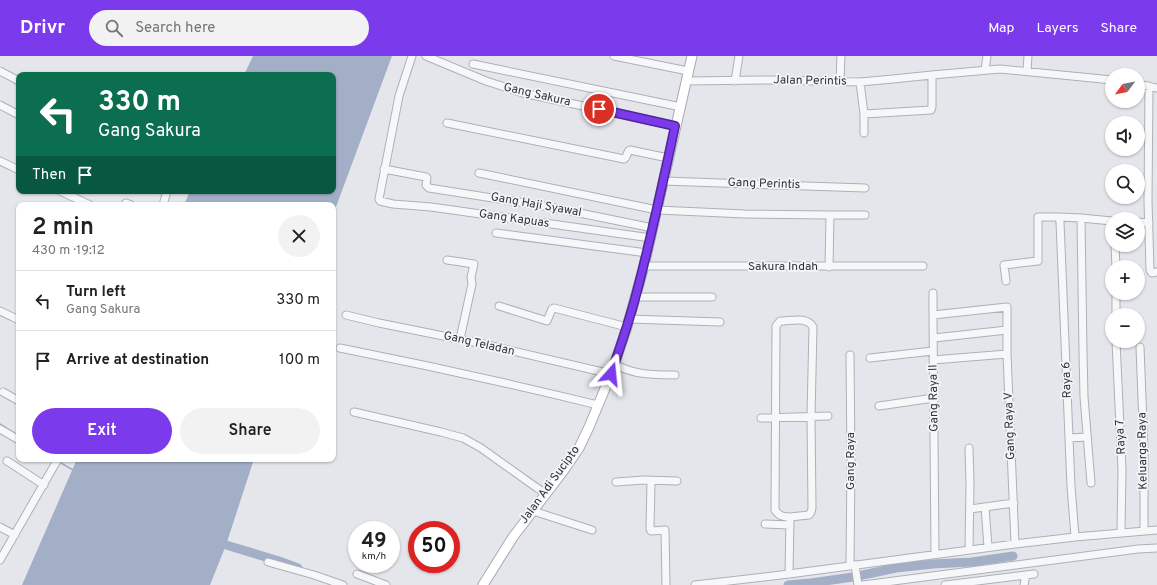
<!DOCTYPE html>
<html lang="en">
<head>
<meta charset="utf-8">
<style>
	body { margin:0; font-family:Overpass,sans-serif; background:#f2f2f2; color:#202124; height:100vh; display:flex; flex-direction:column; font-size:15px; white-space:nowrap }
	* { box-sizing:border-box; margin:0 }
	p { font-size:13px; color:#757577 }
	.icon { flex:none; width:22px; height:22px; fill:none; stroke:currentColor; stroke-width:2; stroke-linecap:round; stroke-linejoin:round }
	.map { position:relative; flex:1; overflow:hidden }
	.sheet { position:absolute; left:16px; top:146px; width:320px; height:260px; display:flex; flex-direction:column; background:#fff; border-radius:8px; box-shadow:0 1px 3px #0004 }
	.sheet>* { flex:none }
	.hud { position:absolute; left:16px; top:16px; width:320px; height:122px; border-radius:8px; box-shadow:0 1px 3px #0004; background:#0b6e4f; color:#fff; overflow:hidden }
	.needle { width:26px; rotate:238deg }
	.buttons { position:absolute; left:1105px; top:12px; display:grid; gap:8px }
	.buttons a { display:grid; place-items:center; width:40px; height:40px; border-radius:50%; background:#fff; box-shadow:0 1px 3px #0004; font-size:20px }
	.speed { position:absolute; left:348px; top:465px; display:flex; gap:8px; font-size:20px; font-weight:700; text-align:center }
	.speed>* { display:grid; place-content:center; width:52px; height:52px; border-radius:50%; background:#fff; box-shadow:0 1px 3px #0004; line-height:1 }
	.speed small { font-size:10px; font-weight:400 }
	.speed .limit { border:6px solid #d22; background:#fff; color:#111 }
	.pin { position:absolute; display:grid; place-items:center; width:34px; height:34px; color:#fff; margin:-17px; border:2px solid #fff; border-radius:50%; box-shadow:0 1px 4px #0007 }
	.me { position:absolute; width:44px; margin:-22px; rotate:18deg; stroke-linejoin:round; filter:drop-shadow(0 0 3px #0008) }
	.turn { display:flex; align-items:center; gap:14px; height:84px; padding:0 16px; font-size:18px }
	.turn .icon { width:52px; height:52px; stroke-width:2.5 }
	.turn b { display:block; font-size:28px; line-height:34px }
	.then { display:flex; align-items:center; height:38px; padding:0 16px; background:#0003; gap:8px; font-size:15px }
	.round { display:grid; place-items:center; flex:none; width:42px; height:42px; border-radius:21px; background:#f2f2f2 }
	.overview { display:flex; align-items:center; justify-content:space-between; height:68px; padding:0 16px }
	h1 { font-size:24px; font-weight:600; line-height:30px }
	.button { display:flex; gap:8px; margin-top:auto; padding:8px 16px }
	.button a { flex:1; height:46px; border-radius:24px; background:#7c3aed; color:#fff; font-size:16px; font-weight:600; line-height:46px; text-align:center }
	.button a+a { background:#f2f2f2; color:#202124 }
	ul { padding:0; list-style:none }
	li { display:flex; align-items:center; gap:12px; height:60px; padding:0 16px; border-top:1px solid #e0e0e0 }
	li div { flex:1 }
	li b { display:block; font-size:15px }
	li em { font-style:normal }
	header { display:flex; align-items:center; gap:24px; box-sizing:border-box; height:56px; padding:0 20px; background:#7c3aed; color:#fff }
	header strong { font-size:19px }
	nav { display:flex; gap:22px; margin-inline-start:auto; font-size:14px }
	.search { width:280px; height:36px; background:#f2f2f2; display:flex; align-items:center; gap:10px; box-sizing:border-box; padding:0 14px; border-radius:22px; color:#757577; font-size:15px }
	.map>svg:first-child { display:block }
</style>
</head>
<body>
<header>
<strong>Drivr</strong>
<div class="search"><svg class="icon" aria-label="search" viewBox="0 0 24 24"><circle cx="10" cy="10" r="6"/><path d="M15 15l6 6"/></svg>Search here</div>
<nav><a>Map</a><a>Layers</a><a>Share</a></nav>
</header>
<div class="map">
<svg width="1157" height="529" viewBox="0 0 1157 529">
	<rect width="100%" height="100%" fill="#e4e6eb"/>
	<!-- water -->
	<path fill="#a3afc7" d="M253,0H392L333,159V149H184L190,135H333V19H244Z
		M77,403H254L226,489L210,529H22Z"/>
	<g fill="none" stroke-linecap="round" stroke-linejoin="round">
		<!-- stream -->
		<path stroke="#a3afc7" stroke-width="1.5" d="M0,368L17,379
			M61,407L73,414"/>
		<!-- river -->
		<path stroke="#a3afc7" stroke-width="9" d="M226,489L279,505L298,512
			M788,529L811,527L853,521L896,512L933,508L972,506L1013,500"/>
		<defs>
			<path id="minor" d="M412,0L399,40L379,143L380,145L393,148L431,151L651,182
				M426,0L486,25L523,37L675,70
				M614,0L688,15
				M473,8L681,51
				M985,13L987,0
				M0,15L19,25
				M1027,15L1028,0
				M686,25L771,24L860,26L893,23L932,19
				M735,25L739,0
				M840,25L841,0
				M860,26L864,58V77
				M1138,28L1157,32
				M1149,30L1148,145L1150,214L1152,217L1157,216
				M0,49L19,59
				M864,58L931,54L932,51V19L1000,13L1112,24
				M447,67L624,103C628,101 626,96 630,94L668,102
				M0,105L19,114
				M384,113L426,121L427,122L426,129L429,132L550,151L653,172
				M479,117L657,154L745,158L830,159L829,211
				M663,125L865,132
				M60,135L90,149
				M124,149L126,147L131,149
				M163,149L167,135
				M830,159H865
				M1138,166L1149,167
				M496,177L647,197
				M1115,189L1116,211
				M447,204L474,208L471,221L472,228L460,283
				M644,210H923
				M1006,225L1004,209L1038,205V161H1059
				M933,237V259
				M636,241H712
				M499,250L547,265L552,253L554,252L627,271
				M0,255L19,264
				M346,259L379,267L483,288L611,318
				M1116,259V237
				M629,263L720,266
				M934,282L1007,274
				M1116,285L1122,414L1121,477
				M1140,291L1144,394V475
				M340,292C426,309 512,328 598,349
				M850,299L851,406L850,510
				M870,302L933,295
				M933,304L1007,298
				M614,308C634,319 653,319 675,319
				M3,336L19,345
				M879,350L934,342
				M354,356L441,376L463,382L481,392L530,427L546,438
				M761,362L828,360
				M0,373L19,384
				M1069,382L1087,381
				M969,392L970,427L969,494
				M7,405L44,429
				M651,425L650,473L651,475L665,474V475L666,529
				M616,426L644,424L677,425
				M1091,427L1084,341L1083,296L1081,162L1112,165
				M985,451L988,491
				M970,453L1014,447
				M533,455L592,474
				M765,468L790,469
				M0,471L15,479
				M1075,481L1071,430L1060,166L1059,161L1081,162
				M935,498L933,259L1007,251V298L1015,488
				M0,504L58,403
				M268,506L314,519L343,529
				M855,509L858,529
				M357,518L386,529
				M789,518L790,461C783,461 779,460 775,454L776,270L780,265C791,265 807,260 813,271L811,360L812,452L811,456L809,459L790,461
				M695,529L789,518L1015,488L1075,481L1157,474
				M863,529L1138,493L1157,492
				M945,529L1026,519
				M1024,529L1026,519L1034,518"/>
			<path id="major" d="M483,529L513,481L564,414L579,392L589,371L611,318L627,271L644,210L692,0"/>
		</defs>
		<!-- minor casing -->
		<use href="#minor" stroke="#adb0b8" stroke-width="9"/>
		<!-- major casing -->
		<use href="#major" stroke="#a4a9b5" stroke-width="11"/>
		<!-- minor -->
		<use href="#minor" stroke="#f6f7f9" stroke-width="7"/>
		<!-- major -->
		<use href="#major" stroke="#fff" stroke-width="9"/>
	</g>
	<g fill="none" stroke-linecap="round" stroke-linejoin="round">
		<defs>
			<path id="route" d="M599,53L675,70C663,126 651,183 636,239C629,266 620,292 611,318"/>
		</defs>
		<!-- route casing -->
		<use href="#route" stroke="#51269a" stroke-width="10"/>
		<!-- route -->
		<use href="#route" stroke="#7c3aed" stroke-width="7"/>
	</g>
	<g text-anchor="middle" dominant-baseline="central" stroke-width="3.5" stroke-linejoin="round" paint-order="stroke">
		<!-- street labels -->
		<g font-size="12" fill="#2d3241" stroke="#f4f5f8">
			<text transform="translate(810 25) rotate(1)">Jalan Perintis</text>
			<text transform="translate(537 39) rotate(13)">Gang Sakura</text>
			<text transform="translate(764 128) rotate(2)">Gang Perintis</text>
			<text transform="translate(536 149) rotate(10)">Gang Haji Syawal</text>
			<text transform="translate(514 163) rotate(8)">Gang Kapuas</text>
			<text x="783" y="211">Sakura Indah</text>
			<text transform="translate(479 288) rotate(13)">Gang Teladan</text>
			<text transform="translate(1067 324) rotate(-92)">Raya 6</text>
			<text transform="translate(934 342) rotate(-91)">Gang Raya II</text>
			<text transform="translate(1010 370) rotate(-92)">Gang Raya V</text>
			<text transform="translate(1121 381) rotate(-93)">Raya 7</text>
			<text transform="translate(1143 395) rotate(-91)">Keluarga Raya</text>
			<text transform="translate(851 405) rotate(-90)">Gang Raya</text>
			<text transform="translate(550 429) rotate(-54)">Jalan Adi Sucipto</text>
		</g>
	</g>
</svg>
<div class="buttons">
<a><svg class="needle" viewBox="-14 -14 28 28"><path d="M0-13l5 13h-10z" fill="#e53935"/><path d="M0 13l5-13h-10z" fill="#757577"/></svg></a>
<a><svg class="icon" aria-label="sound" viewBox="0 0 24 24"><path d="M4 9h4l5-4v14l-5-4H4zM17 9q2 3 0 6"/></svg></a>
<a><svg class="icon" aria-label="search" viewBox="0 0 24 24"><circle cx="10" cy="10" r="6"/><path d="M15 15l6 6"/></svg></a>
<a><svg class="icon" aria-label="layers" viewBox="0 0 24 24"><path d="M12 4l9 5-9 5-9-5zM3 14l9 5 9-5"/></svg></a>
<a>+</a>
<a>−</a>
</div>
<div class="speed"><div>49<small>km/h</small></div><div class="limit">50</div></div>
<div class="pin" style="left:599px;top:53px;background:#d93025"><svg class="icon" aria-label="arrive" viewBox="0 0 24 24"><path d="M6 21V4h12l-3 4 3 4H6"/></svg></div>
<svg class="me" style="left:611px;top:318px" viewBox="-20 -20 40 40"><path d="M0-17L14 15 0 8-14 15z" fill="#7c3aed" stroke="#fff" stroke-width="4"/></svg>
<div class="hud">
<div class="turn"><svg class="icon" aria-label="left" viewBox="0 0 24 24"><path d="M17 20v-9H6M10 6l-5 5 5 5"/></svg><div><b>330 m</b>Gang Sakura</div></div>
<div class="then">Then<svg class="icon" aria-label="arrive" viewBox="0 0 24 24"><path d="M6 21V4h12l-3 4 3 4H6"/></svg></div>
</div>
<section class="sheet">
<div class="overview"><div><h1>2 min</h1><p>430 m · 19:12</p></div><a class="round"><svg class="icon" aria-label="close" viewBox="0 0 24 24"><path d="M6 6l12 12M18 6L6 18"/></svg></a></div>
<ul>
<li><svg class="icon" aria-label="left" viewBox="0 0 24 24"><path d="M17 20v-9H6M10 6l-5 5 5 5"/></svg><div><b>Turn left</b><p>Gang Sakura</p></div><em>330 m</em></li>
<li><svg class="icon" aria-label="arrive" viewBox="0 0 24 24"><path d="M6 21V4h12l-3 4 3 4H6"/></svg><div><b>Arrive at destination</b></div><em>100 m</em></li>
</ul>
<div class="button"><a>Exit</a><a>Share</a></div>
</section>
</div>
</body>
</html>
